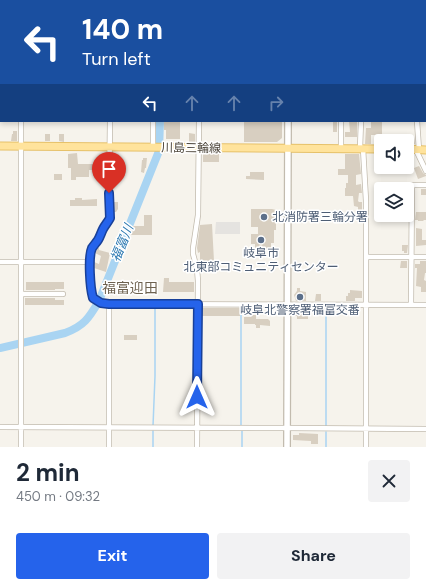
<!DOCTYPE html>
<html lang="en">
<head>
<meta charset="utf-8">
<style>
	body { margin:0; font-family:"DM Sans","Noto Sans JP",sans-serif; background:#f2f2f3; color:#1f2937; height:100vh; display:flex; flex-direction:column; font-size:15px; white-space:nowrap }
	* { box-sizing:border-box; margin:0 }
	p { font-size:13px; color:#747a83 }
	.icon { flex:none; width:22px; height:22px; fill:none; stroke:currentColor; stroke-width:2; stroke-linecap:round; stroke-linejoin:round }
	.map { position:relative; height:447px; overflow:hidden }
	.drawer { display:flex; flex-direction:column; background:#fff; flex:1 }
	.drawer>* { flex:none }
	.hud { position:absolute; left:0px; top:0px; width:426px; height:122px; box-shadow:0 2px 6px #0003; background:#1a4fa0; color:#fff; overflow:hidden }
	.controls { position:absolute; left:374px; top:134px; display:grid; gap:8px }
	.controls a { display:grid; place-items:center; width:40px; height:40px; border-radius:4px; background:#fff; box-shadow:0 2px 6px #0003; font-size:20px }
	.pin { position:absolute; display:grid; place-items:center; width:34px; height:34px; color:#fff; margin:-41px -17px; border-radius:50% 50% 50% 0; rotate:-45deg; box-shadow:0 0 4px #0007 }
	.pin .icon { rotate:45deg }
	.me { position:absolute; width:44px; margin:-22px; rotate:0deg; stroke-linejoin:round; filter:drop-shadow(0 0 3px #0008) }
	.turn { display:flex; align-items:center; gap:14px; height:84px; padding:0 16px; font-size:18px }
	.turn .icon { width:52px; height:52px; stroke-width:2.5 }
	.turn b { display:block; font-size:28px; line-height:34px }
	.lanes { display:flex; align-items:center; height:38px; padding:0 16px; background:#0003; justify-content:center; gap:20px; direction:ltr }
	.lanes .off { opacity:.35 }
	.round { display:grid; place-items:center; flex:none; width:42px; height:42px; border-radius:4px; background:#f2f2f3 }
	.headline { display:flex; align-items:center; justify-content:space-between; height:68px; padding:0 16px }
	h1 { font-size:24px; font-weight:700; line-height:30px }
	.cta { display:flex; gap:8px; margin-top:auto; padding:8px 16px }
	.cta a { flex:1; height:46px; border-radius:4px; background:#2563eb; color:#fff; font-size:16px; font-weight:700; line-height:46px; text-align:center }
	.cta a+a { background:#f2f2f3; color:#1f2937 }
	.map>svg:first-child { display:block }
</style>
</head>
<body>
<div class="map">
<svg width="426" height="447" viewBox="0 0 426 447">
	<rect width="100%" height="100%" fill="#f6f3ec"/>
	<!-- parking -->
	<path fill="#e5e3e0" d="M216,222H240V234H215Z"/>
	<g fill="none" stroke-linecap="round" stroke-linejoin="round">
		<!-- stream -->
		<path stroke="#a9d4f2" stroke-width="1.5" d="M97,305L98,306
			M325,306H326V426
			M101,307L102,306H106
			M241,307V426
			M153,426L155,376V306H154
			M153,431V447
			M326,432V447
			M242,447V431"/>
		<!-- river -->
		<path stroke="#a9d4f2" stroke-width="8" d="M160,0V1
			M0,348L65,333C84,326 89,318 99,301L159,151L160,121"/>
	</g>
	<!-- building -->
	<path fill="#d8cfc1" d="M164,121L180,122V139H166V130H164Z
		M244,121H282V138L277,142H244Z
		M349,121H357V137H345V132H350Z
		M371,121H382V135H371V144H365L366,128H371Z
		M333,122H337V132H333Z
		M13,131H17V141H11L12,134H13Z
		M189,133L195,134V143L189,142Z
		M45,134H50V141H45Z
		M59,134H64V142L59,141Z
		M392,134H398V141H392Z
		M414,137L415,144H411V142H407V141H399V138Z
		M77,153L78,164H103V169H106L105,175H100V170H89V177H76V180H71V168H68V154Z
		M203,153H219V162H203Z
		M345,154H359L361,174L356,175V185L361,184L362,193H359L358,201L359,202H362V216H358V207L354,206L353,196H345V188H346V183H348V175H338V169H345Z
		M379,155L380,163L375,164L374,156Z
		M143,158H147L146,168H145L144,173L141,172L142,160H143Z
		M419,166L423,173L426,175V176L418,179L414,168Z
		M382,167H390L391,171H383Z
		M250,172H264V180L246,179V176H250Z
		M54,174H62V180H54Z
		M421,189H426V195H421Z
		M75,198H82V200L97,199V206H70V200H75Z
		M113,202H118V209L116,212H113Z
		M251,209H272L276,210V230H274V243H271V249L255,248V244H251V234H258V227H251Z
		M416,212H426V220H424L423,221H418V220H415Z
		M144,215H152V235H131V232L133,226H144Z
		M212,224L214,261H200V252L198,253L197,248L200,225Z
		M416,228L422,229V240H426V245L416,246Z
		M402,245H408L407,253H404V251H402Z
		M97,247L99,248V250L110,253L106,272L94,268V262L99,264L101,256L95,253Z
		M401,261H407V268H400Z
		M420,261H426V273H425L424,280L426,281V292H421V287L416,286L417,268H415V264H420Z
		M164,278H169V282H194V292H163Z
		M26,282H64V289H55V290H26Z
		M297,288H300V291L306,292V301H296L294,295L297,291Z
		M350,290L362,291V298H355V301H346V296H348V293H350Z
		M316,294H321V301H315Z
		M25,298H55V300H64V305H25Z
		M202,308H240V316H202Z
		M293,309L308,310V319H297V316H293Z
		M251,315H256V319H268L270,321V326L260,325V328H256V325H255V324H244V317H251Z
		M124,335H137V340H124Z
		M299,433L318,434V444H311V441L293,440V435H299Z"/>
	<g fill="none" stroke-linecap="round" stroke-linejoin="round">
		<defs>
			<path id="minor" d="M22,1V0
				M110,1V0
				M154,1V0
				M199,1V0
				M355,1V0
				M424,1V0
				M0,45H1
				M425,47H426
				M425,87L426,83
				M110,121L109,207L110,218L109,220L104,227L99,240L93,246L91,251L90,262L91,291L93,298L101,303L109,304L426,305
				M417,121L419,150
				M153,147V121
				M341,148V121
				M360,148L361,121
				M363,148L366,201V447
				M416,150L426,171
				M366,257H426
				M0,262H90
				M21,294H63
				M109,304V447
				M411,305L412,185H426
				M0,427L287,428L426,429
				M21,447V121
				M197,447L198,281L197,269L193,254V248L198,215L199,121"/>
			<path id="tertiary" d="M288,1V0
				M287,447L288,121"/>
			<path id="primary" d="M0,146L381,149
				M407,149L426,150"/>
		</defs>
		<!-- minor casing -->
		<use href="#minor" stroke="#c2bbae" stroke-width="6"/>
		<!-- tertiary casing -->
		<use href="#tertiary" stroke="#c2bbae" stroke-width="8"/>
		<!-- primary casing -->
		<use href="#primary" stroke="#e6c16a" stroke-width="9"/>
		<!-- minor -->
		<use href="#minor" stroke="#fff" stroke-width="4.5"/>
		<!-- tertiary -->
		<use href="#tertiary" stroke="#fff" stroke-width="5.5"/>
		<!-- primary -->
		<use href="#primary" stroke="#ffe39c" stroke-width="7"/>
	</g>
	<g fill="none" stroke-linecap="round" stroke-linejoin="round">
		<defs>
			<path id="route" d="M109,193L110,218C108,222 105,225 103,229C101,233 100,237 98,240C96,243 94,245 92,248C88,257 90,288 93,298L101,303L109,304H198L197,397"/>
		</defs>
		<!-- route casing -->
		<use href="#route" stroke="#184099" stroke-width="10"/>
		<!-- route -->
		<use href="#route" stroke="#2563eb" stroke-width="7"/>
	</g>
	<!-- markers -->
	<g fill="#5c6f8a" stroke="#fff" stroke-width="1.5">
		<circle cx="264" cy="217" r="4"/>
		<circle cx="261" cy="240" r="4"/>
		<circle cx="300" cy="297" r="4"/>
	</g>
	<g text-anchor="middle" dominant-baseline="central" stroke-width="3" stroke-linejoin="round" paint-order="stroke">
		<!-- street labels -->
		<g font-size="12" fill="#4b4439" stroke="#fff">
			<text transform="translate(191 148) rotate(1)">川島三輪線</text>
		</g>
		<!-- service labels -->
		<g font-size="12" fill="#4e5e75" stroke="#fff">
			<text x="272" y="217" text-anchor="start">北消防署三輪分署</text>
			<text x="261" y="253">岐阜市<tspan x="261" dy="14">北東部コミュニティセンター</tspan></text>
			<text x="300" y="310">岐阜北警察署福富交番</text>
		</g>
		<!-- water labels -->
		<g font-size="13" font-style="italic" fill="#2e7ab2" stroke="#fff">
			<text transform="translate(122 243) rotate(-68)">福富川</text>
		</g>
		<!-- quarter labels -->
		<g font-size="14" fill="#6e6250" stroke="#fff">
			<text x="130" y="288">福富迎田</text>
		</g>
	</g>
</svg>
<div class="controls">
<a><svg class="icon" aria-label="sound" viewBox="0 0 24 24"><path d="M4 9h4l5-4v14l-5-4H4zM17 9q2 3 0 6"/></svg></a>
<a><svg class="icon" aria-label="layers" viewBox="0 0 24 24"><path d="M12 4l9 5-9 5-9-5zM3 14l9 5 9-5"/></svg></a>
</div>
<div class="pin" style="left:109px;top:193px;background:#d93025"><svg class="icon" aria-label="arrive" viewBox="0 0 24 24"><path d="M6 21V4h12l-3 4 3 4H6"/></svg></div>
<svg class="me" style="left:197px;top:397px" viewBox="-20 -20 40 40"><path d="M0-17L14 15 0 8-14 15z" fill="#2563eb" stroke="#fff" stroke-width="4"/></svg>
<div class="hud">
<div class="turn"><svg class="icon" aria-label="left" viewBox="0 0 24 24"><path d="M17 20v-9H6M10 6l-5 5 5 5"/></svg><div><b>140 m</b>Turn left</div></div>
<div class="lanes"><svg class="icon" aria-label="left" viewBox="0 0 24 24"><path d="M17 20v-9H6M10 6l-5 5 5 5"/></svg><svg class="icon off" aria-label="ahead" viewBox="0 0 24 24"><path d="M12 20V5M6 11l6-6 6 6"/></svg><svg class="icon off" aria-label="ahead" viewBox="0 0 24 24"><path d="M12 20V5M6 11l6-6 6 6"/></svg><svg class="icon off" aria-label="right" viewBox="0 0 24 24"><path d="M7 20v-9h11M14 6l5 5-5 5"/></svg></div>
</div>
</div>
<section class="drawer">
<div class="headline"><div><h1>2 min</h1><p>450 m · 09:32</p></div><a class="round"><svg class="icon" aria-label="close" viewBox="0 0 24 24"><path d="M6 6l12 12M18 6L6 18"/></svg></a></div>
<div class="cta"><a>Exit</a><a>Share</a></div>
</section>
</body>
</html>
